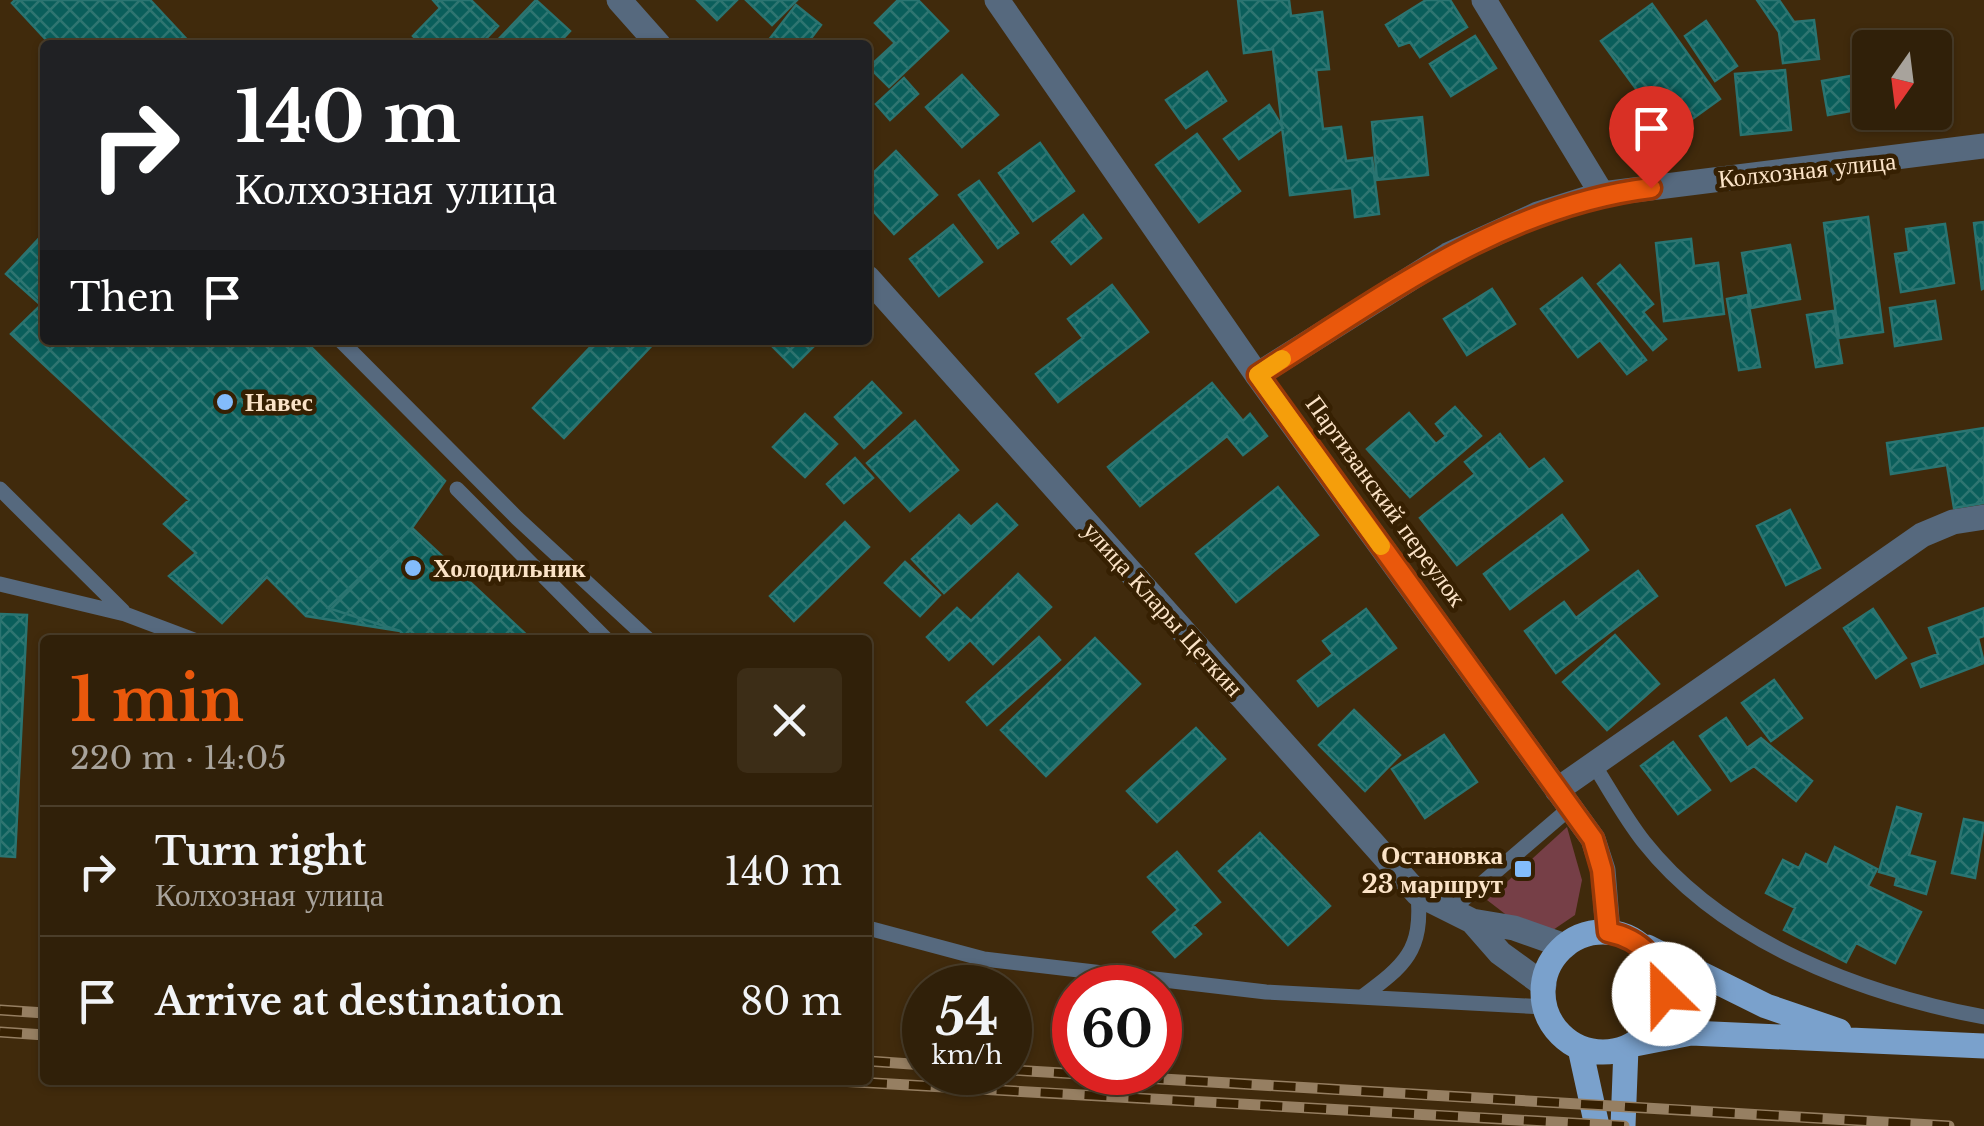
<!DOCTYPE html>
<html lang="en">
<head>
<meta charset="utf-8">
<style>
	body { margin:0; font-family:"Libre Baskerville",serif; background:#3c2d17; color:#f1f3f6; height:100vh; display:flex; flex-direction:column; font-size:38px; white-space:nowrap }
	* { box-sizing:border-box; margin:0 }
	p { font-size:32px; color:#a8a39c }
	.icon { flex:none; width:55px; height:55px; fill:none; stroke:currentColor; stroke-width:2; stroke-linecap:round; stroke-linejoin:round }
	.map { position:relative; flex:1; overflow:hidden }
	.panel { position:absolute; left:40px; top:635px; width:832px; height:450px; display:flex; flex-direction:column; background:#302009; border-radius:10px; box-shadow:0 2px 8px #0004,0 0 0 2px #4b3e2a }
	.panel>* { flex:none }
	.top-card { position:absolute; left:40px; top:40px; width:832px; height:305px; border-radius:10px; box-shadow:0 2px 8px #0004,0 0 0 2px #4b3e2a; background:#202124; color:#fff; overflow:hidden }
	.needle { width:65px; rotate:194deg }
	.controls { position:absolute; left:1852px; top:30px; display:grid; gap:20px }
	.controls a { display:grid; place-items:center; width:100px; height:100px; border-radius:10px; background:#302009; box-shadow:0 2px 8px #0004,0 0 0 2px #4b3e2a; font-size:50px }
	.speed { position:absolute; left:902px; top:965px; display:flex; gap:20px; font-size:50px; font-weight:700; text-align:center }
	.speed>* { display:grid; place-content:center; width:130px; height:130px; border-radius:50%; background:#302009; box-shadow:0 2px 8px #0004,0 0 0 2px #4b3e2a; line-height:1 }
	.speed small { font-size:25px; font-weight:400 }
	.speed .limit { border:15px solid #d22; background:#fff; color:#111 }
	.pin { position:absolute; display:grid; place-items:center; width:85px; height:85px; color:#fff; margin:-102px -42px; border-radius:50% 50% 50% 0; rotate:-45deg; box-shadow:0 0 10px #0007 }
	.pin .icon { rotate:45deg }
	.me { position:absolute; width:110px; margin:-55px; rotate:337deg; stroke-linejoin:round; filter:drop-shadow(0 0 8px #0008) }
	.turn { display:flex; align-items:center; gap:35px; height:210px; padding:0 30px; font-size:45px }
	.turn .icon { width:130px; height:130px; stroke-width:2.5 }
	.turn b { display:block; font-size:70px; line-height:85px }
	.then { display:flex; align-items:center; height:95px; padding:0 30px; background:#0003; gap:20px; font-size:38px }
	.round { display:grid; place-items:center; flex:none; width:105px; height:105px; border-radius:10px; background:#3c2d17 }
	.overview { display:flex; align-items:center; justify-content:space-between; height:170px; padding:0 30px }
	h1 { font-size:60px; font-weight:700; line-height:75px; color:#ea580c }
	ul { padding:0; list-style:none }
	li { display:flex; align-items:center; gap:30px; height:130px; padding:0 30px; border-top:2px solid #4b3e2a }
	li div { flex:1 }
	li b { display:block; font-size:38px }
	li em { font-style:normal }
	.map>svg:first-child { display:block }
</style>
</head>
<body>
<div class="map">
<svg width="1984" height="1126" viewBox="0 0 1984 1126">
	<defs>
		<pattern id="building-cross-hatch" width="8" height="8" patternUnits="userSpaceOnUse" patternTransform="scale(2.5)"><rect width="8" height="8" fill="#0a5e5b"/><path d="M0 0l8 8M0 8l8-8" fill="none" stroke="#2f7571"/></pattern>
	</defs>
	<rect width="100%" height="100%" fill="#402a0c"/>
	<!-- grass -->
	<path fill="#763f47" d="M1567,827L1582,880L1575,915L1553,930L1522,927L1487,900Z"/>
	<!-- building -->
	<path fill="url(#building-cross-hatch)" stroke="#2a7471" stroke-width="2.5" d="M15,0H150L192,45H51L12,3Z
		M433,0H471L498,26L480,45H422L413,36L440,8Z
		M536,0L570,31L557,45H493Z
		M697,0H737L717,20Z
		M746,0H797L772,25Z
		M898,0H918L948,31L889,87L869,67L895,43L875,23Z
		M1238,0H1289L1291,16L1322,12L1329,69L1316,70L1323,129L1341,127L1346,161L1372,158L1379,214L1355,217L1352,188L1290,195L1273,49L1244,53Z
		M1426,0H1450L1467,27L1420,57L1410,42L1399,46L1386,25Z
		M1757,0H1779L1794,22L1814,20L1819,59L1783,63L1779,32Z
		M1652,4L1720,99L1670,135L1601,41Z
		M796,5L821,25L806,45H765Z
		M1706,21L1737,66L1715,81L1685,36Z
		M1475,36L1496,68L1451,96L1430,64Z
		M1785,70L1791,130L1741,135L1735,74Z
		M1207,72L1226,101L1186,128L1166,100Z
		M962,75L998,115L962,147L926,107Z
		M1856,75L1862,109L1828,115L1822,81Z
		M904,78L918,94L890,120L876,104Z
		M1269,105L1283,128L1239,159L1224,139Z
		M1422,117L1428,175L1377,180L1372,122Z
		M1197,134L1240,191L1199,222L1156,165Z
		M1040,143L1074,191L1033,221L999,173Z
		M896,151L937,195L894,234L868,205V178Z
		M979,181L1018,233L998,248L959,195Z
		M1083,215L1101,238L1071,264L1052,242Z
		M1868,217L1883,332L1839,338L1824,223Z
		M1984,222V288L1982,289L1974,223Z
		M1945,224L1954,283L1901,292L1895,254L1909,252L1906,229Z
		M953,225L982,262L939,296L910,259Z
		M45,232V340H304L445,481L412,528L328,608L400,631L306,616L267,577L222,623L169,576L196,553L164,524L189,500L11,334L41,305L6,274Z
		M1691,239L1694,266L1718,263L1724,314L1664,321L1656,243Z
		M1790,245L1800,299L1751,308L1742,253Z
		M1620,265L1653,304L1643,312L1666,339L1653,350L1598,284Z
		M1582,278L1646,360L1627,374L1600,340L1578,357L1541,309Z
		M1112,285L1148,332L1058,402L1036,374L1083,338L1068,319Z
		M1492,289L1515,324L1467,355L1444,319Z
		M1747,295L1760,367L1739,370L1727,299Z
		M1935,301L1941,339L1895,346L1890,308Z
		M1833,311L1842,363L1816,367L1807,315Z
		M597,340H657L564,438L533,408Z
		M766,340H820L793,367Z
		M872,382L901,413L864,448L835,417Z
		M1212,383L1243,421L1250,414L1267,436L1243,455L1227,436L1140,506L1108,467Z
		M1455,407L1481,436L1410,497L1367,449L1409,413L1436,444L1446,436L1436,424Z
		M805,414L837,444L805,477L773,447Z
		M915,421L958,470L910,511L867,463Z
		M1984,428V503L1954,508L1947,465L1891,474L1887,443Z
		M1500,434L1529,470L1544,459L1562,481L1457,565L1420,518L1475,474L1465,462Z
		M855,458L873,478L844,503L827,484Z
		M1278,487L1318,535L1236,602L1196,554Z
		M997,504L1017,525L944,593L912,559L959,515L971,527Z
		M1790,510L1820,568L1786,585L1757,526Z
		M1562,515L1588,550L1510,609L1484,574Z
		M845,522L869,547L794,621L770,596Z
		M412,528L532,640H409L400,631L328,608Z
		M905,562L940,595L920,616L885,583Z
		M1638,571L1657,596L1556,673L1525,631L1564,602L1576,618Z
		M1018,574L1051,607L993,664L970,640L949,660L927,637L957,608L971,621Z
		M1984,608V636L1978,638L1984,663L1921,687L1912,664L1938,654L1929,628Z
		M1366,609L1396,648L1318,706L1298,681L1333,654L1323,641Z
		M1873,609L1906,658L1876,678L1844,628Z
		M0,614L27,615L15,857L0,856Z
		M1615,635L1659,684L1607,730L1563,682Z
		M1039,637L1060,660L987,725L967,702Z
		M1095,638L1140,684L1046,776L1001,730Z
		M1774,680L1802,718L1771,741L1742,703Z
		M1354,710L1400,755L1365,791L1319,745Z
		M1726,718L1747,748L1761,738L1812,781L1796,801L1754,766L1731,781L1700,736Z
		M1196,728L1225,759L1157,822L1127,791Z
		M1444,735L1477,782L1425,818L1392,769Z
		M1673,742L1710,790L1678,814L1641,766Z
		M1897,807L1921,814L1909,855L1935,862L1926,894L1895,885L1897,877L1879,872Z
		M1964,819L1984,823L1975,878L1952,873Z
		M1260,833L1330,906L1288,945L1219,871Z
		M1835,847L1877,869L1868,886L1921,912L1895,963L1856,943L1846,962L1784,930L1795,908L1766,893L1783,860L1799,868L1806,854L1827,865Z
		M1177,852L1220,902L1193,925L1201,934L1175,957L1153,932L1178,910L1148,877Z"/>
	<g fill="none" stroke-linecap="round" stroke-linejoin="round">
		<!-- service -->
		<path stroke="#56697e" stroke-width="15" d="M340,340L517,518L649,640
			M0,489L123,611
			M457,489L607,640
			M0,584L125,614L194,640
			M1594,765C1610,790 1625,818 1644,842C1724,943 1862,994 1984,1017
			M1451,910L1570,808
			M868,928L984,959L1266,992L1545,1007
			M1362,997C1405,965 1423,951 1418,894"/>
		<!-- minor -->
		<path stroke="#56697e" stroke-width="25" d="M619,0L659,45
			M997,0L1257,375L1593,839L1603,870L1608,932
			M1484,0L1602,194
			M868,278L1418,894L1472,921L1514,928L1565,946
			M1257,375L1448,255L1538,214L1602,194L1984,146
			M1557,790L1922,535L1953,522L1984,517
			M1472,921L1500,953L1544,985"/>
		<!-- primary -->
		<path stroke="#7aa1cc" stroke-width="25" d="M1543 992a60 60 0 1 1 120 0a60 60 0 1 1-120 0Z
			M1647,947L1766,1006L1839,1031
			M1635,1044L1691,1033L1984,1046
			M1580,1048L1597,1126
			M1623,1126L1626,1048"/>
		<defs>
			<path id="rail" d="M0,1010L45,1013
				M0,1032L45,1035
				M868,1061L925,1065
				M1010,1070L1949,1126
				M821,1080L1624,1126"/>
		</defs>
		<!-- rail casing -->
		<use href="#rail" stroke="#967f62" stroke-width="11"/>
		<!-- rail -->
		<use href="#rail" stroke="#362002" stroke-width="8" stroke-dasharray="22" stroke-linecap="butt"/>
	</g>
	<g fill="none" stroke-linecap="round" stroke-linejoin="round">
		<defs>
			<path id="route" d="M1651,188C1502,206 1382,297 1258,375L1593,839L1602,870L1608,932C1642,939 1660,960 1664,994"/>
		</defs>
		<!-- route casing -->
		<use href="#route" stroke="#983908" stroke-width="25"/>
		<!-- route -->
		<use href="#route" stroke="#ea580c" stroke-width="18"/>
		<!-- slow -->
		<path stroke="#f59e0b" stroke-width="18" d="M1282,359L1258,375L1381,546"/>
	</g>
	<!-- markers -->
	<g fill="#83bcfb" stroke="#362002" stroke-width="4">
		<circle cx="225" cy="402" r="10"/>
		<circle cx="413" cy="568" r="10"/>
		<rect x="1513" y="859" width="20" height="20" rx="5"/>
	</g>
	<g text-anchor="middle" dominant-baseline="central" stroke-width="9" stroke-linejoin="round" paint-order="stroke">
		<!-- street labels -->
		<g font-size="25" fill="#fbe3c7" stroke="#362002">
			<text transform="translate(1807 170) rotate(-6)">Колхозная улица</text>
			<text transform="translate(1386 501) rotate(54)">Партизанский переулок</text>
			<text transform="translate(1163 609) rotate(48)">улица Клары Цеткин</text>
		</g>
		<!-- poi labels -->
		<g font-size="25" font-weight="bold" fill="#fbe3c7" stroke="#362002" text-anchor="start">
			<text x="245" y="402">Навес</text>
			<text x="433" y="568">Холодильник</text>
			<text x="1503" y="855" text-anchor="end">Остановка<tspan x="1503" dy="29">23 маршрут</tspan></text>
		</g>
	</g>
</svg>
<div class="controls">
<a><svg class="needle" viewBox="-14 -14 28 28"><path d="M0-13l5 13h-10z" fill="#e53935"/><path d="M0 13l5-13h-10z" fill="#a8a39c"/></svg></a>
</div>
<div class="speed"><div>54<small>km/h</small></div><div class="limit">60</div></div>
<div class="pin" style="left:1651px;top:188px;background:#d93025"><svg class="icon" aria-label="arrive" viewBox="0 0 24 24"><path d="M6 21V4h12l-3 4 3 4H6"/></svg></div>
<svg class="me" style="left:1664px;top:994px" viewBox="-20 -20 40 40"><circle r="19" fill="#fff"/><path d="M0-13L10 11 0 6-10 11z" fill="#ea580c"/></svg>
<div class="top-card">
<div class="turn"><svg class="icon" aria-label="right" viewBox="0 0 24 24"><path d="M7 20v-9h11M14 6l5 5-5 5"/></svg><div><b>140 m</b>Колхозная улица</div></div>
<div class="then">Then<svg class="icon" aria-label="arrive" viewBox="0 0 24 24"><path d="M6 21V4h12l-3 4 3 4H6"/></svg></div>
</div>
<section class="panel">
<div class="overview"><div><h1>1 min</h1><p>220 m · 14:05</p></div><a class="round"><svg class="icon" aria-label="close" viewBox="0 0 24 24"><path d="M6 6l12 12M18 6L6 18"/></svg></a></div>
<ul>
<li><svg class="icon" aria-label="right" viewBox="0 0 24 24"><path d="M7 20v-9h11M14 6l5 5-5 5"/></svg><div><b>Turn right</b><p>Колхозная улица</p></div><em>140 m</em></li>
<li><svg class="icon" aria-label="arrive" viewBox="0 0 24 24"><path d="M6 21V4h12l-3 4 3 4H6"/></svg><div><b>Arrive at destination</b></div><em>80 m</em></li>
</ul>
</section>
</div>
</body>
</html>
